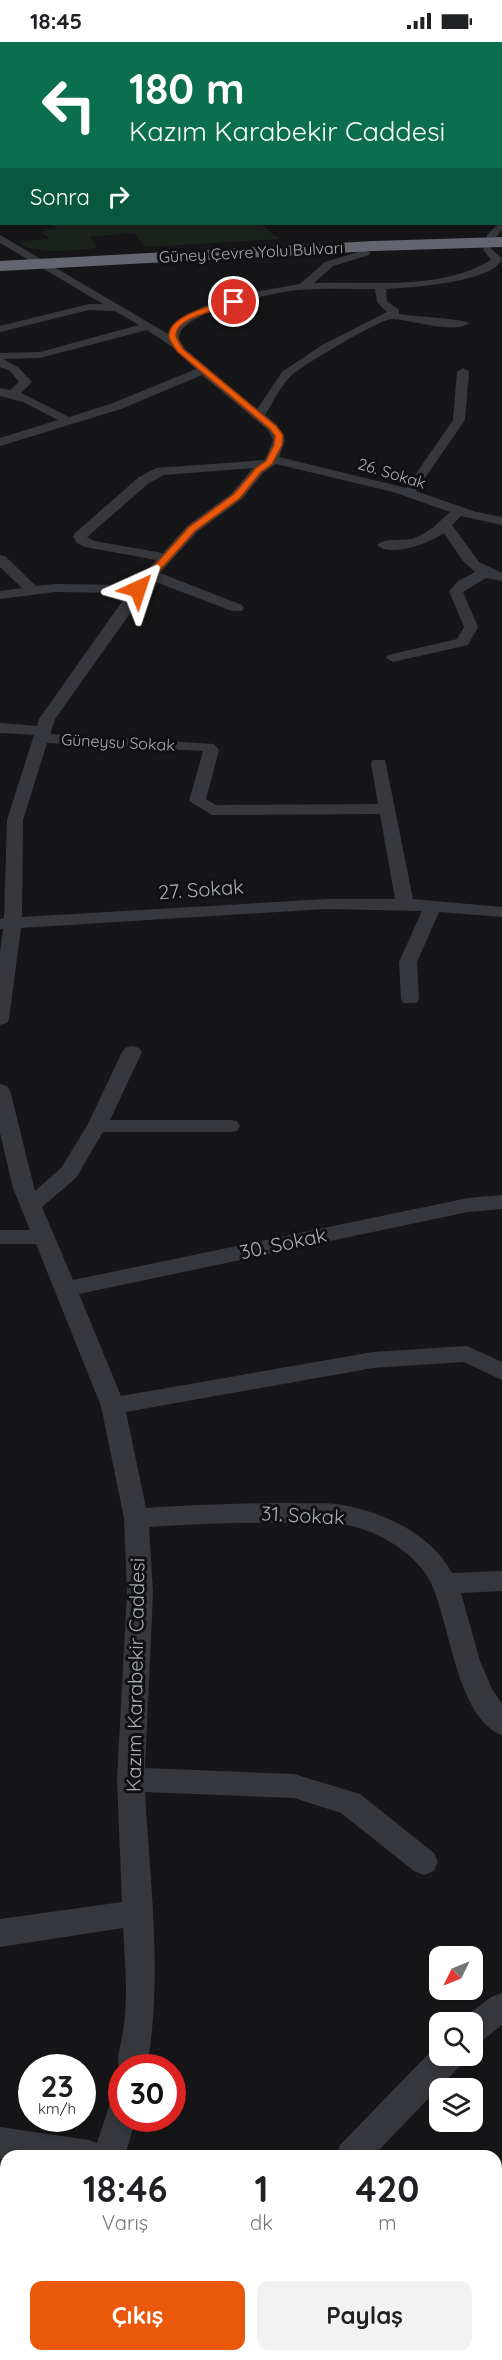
<!DOCTYPE html>
<html lang="tr">
<head>
<meta charset="utf-8">
<style>
	body { margin:0; font-family:Quicksand,sans-serif; background:#f2f2f2; color:#202124; height:100vh; display:flex; flex-direction:column; font-size:22px; white-space:nowrap }
	* { box-sizing:border-box; margin:0 }
	p { font-size:20px; color:#757577 }
	.icon { flex:none; width:33px; height:33px; fill:none; stroke:currentColor; stroke-width:2; stroke-linecap:round; stroke-linejoin:round }
	.map { position:relative; flex:1; overflow:hidden }
	.drawer { position:absolute; left:0px; top:2108px; width:502px; height:212px; display:flex; flex-direction:column; background:#fff; border-radius:18px 18px 0 0; box-shadow:0 3px 9px #0003 }
	.drawer>* { flex:none }
	.hud { position:absolute; left:0px; top:0px; width:502px; height:183px; box-shadow:0 3px 9px #0003; background:#0b6e4f; color:#fff; overflow:hidden }
	.needle { width:39px; rotate:227deg }
	.controls { position:absolute; left:429px; top:1904px; display:grid; gap:12px }
	.controls a { display:grid; place-items:center; width:54px; height:54px; border-radius:12px; background:#fff; box-shadow:0 3px 9px #0003; font-size:30px }
	.speed { position:absolute; left:18px; top:2012px; display:flex; gap:12px; font-size:30px; font-weight:700; text-align:center }
	.speed>* { display:grid; place-content:center; width:78px; height:78px; border-radius:50%; background:#fff; box-shadow:0 3px 9px #0003; line-height:1 }
	.speed small { font-size:15px; font-weight:400 }
	.speed .limit { border:9px solid #d22; background:#fff; color:#111 }
	.pin { position:absolute; display:grid; place-items:center; width:51px; height:51px; color:#fff; margin:-26px; border:3px solid #fff; border-radius:50%; box-shadow:0 2px 6px #0007 }
	.me { position:absolute; width:66px; margin:-33px; rotate:42deg; stroke-linejoin:round; filter:drop-shadow(0 0 4px #0008) }
	.turn { display:flex; align-items:center; gap:21px; height:126px; padding:0 30px; font-size:27px }
	.turn .icon { width:78px; height:78px; stroke-width:2.5 }
	.turn b { display:block; font-size:42px; line-height:51px }
	.then { display:flex; align-items:center; height:57px; padding:0 30px; background:#0003; gap:12px; font-size:22px }
	.eta { display:flex; justify-content:space-evenly; align-items:center; height:102px; text-align:center }
	.eta b { font-size:36px; font-weight:800; line-height:42px }
	.primary-button { display:flex; gap:12px; margin-top:auto; padding:12px 30px }
	.primary-button a { flex:1; height:69px; border-radius:12px; background:#ea580c; color:#fff; font-size:24px; font-weight:800; line-height:69px; text-align:center }
	.primary-button a+a { background:#f2f2f2; color:#202124 }
	.status { display:flex; justify-content:space-between; align-items:center; height:42px; padding:0 30px; background:#fff; direction:ltr }
	.status svg { height:16px; fill:currentColor }
	.map>svg:first-child { display:block }
</style>
</head>
<body>
<div class="status"><b>18:45</b><svg viewBox="0 0 49 12"><path d="M0 12V9h3v3zM5 12V6h3v6zM10 12V3h3v9zM15 12V0h3v12zM26 1h20v11H26zM47 4h2v5h-2z"/></svg></div>
<div class="map">
<svg width="502" height="2318" viewBox="0 0 502 2318">
	<rect width="100%" height="100%" fill="#161618"/>
	<!-- green -->
	<path fill="#1c231d" d="M49,182H261L279,197L145,205L134,191L90,195L97,206C71,208 42,214 19,201L50,196L40,190L56,186Z"/>
	<g fill="none" stroke-linecap="round" stroke-linejoin="round">
		<!-- minor -->
		<path fill="#37383d" fill-rule="evenodd" d="M72,0H84L86,2H73Z
			M0,9H2V14H0Z
			M0,129H2V135H0Z
			M501,179L502,187L495,197H487V193Z
			M0,193L168,292L174,281L203,265L249,251L300,242L325,220L365,208L370,211L369,213L333,224L314,241C371,239 440,249 491,218L483,207L488,204L502,216C497,240 407,246 386,247L387,259L399,268V272C411,274 463,277 469,281C454,293 410,277 391,277C379,278 301,324 291,334C280,344 273,361 265,373L277,383L285,398L279,415L406,446L453,378L457,330L463,326L467,328L469,330L465,378L416,449L476,470L502,475V483L461,474L452,483L479,520L502,531V539L486,536L463,550L478,585L468,603L393,620L386,616L388,613L457,597L464,585L449,549L458,539L475,530L463,519L444,491C430,501 391,516 377,503C386,495 403,500 414,496C429,491 439,480 450,470L393,450L276,422L263,431L242,457L197,490L160,531L242,563L244,566L242,569H232L153,539L55,677L50,692L214,702L219,708L206,757L216,763L378,762L371,721L373,718H385L413,857L502,865V875L439,870L417,920L419,957L417,961H403L401,957L399,920L422,869L326,867L21,886L9,977L7,981L0,983V910L3,887H0V877L4,876L7,778L34,693L0,691V681L37,684L39,677L128,551L55,550L0,557V549L22,546L0,525V513L5,514L36,544L55,542L134,543L156,518L85,505L77,501L73,494L75,491L139,435L156,426L265,418L273,398L268,388L202,333L121,367L0,404V396L58,378L23,360L0,354V346L10,348L19,340L10,329L0,325V311L40,310L139,283L115,269L89,268L0,290V284L89,262H103L0,201ZM375,247L377,260L387,270L322,303L282,330L257,367L185,307L179,297C178,269 274,251 297,248C323,246 349,247 375,247ZM147,288L171,304L196,327L113,361L69,375L21,351L32,340L18,325L3,317L40,316ZM253,426L232,451L187,484L163,511L94,499L87,495L149,441L164,433ZM47,701L203,709L189,759L212,773L380,772L395,857H326L22,875L23,778Z
			M132,1004L139,1006L142,1010L110,1078H230L237,1079L240,1084L237,1089L230,1090H103L76,1136L42,1165L73,1238L468,1156L502,1153V1167L468,1170L79,1252L121,1354L373,1310L467,1304L502,1320V1338L464,1320L373,1326L126,1370L146,1466C195,1463 244,1461 293,1461C309,1462 327,1460 343,1463C385,1471 431,1492 452,1531L502,1529V1549L461,1551L480,1619L492,1647L502,1662V1693C456,1676 450,1578 430,1539C417,1514 386,1494 359,1486C336,1479 314,1481 291,1481C243,1480 196,1482 149,1485L153,1551L145,1726L294,1732L360,1752L434,1811L438,1820L434,1829L424,1833L414,1829L341,1771L294,1756L145,1750C150,1841 163,1934 147,2025H122V2036C115,2022 119,2010 122,1995C129,1959 125,1922 123,1886L0,1905V1877L122,1860L117,1737L127,1551L124,1476L101,1364L36,1202H0V1188H30L13,1146L0,1091V1042L7,1044L10,1048L35,1149L61,1126L87,1084L122,1010L125,1006Z
			M502,1951V1983L483,1998L472,2002V1980H460L461,1978L491,1955Z
			M438,2002L440,2013H464L460,2024L373,2114H335L340,2103Z
			M122,2054V2076H136L125,2114H6V2118L0,2117V2085L89,2098L97,2101L111,2058Z
			M16,2313H50L48,2318H14Z
			M113,2313H150L148,2318H111Z"/>
		<!-- highway -->
		<path fill="#63666e" fill-rule="evenodd" d="M502,195V205L374,209L0,229V219L374,199Z"/>
	</g>
	<!-- route -->
	<path fill="#ea580c" stroke="#983908" stroke-width="1.5" d="M232,258L238,260C226,267 174,274 176,294C177,298 181,304 183,307L276,384L283,393L282,403L272,422L261,430L240,456L195,489L141,549H135V545L189,485L234,452L256,426L266,419L274,403L275,394L270,387L178,310C175,306 169,299 169,294C168,273 217,262 232,258Z"/>
	<g text-anchor="middle" dominant-baseline="central" stroke-width="6" stroke-linejoin="round" paint-order="stroke">
		<!-- far-street labels -->
		<g font-size="16" fill="#a8adb8" stroke="#111113">
			<text transform="translate(251 210) rotate(-3)">Güney Çevre Yolu Bulvarı</text>
			<text transform="translate(392 431) rotate(17)">26. Sokak</text>
			<text transform="translate(118 700) rotate(3)">Güneysu Sokak</text>
		</g>
		<!-- street labels -->
		<g font-size="20" fill="#a8adb8" stroke="#111113">
			<text transform="translate(201 847) rotate(-4)">27. Sokak</text>
			<text transform="translate(283 1201) rotate(-12)">30. Sokak</text>
			<text transform="translate(303 1473) rotate(3)">31. Sokak</text>
			<text transform="translate(135 1633) rotate(-89)">Kazım Karabekir Caddesi</text>
		</g>
	</g>
</svg>
<div class="controls">
<a><svg class="needle" viewBox="-14 -14 28 28"><path d="M0-13l5 13h-10z" fill="#e53935"/><path d="M0 13l5-13h-10z" fill="#757577"/></svg></a>
<a><svg class="icon" aria-label="search" viewBox="0 0 24 24"><circle cx="10" cy="10" r="6"/><path d="M15 15l6 6"/></svg></a>
<a><svg class="icon" aria-label="layers" viewBox="0 0 24 24"><path d="M12 4l9 5-9 5-9-5zM3 14l9 5 9-5"/></svg></a>
</div>
<div class="speed"><div>23<small>km/h</small></div><div class="limit">30</div></div>
<div class="pin" style="left:234px;top:260px;background:#d93025"><svg class="icon" aria-label="arrive" viewBox="0 0 24 24"><path d="M6 21V4h12l-3 4 3 4H6"/></svg></div>
<svg class="me" style="left:138px;top:547px" viewBox="-20 -20 40 40"><path d="M0-17L14 15 0 8-14 15z" fill="#ea580c" stroke="#fff" stroke-width="4"/></svg>
<div class="hud">
<div class="turn"><svg class="icon" aria-label="left" viewBox="0 0 24 24"><path d="M17 20v-9H6M10 6l-5 5 5 5"/></svg><div><b>180 m</b>Kazım Karabekir Caddesi</div></div>
<div class="then">Sonra<svg class="icon" aria-label="right" viewBox="0 0 24 24"><path d="M7 20v-9h11M14 6l5 5-5 5"/></svg></div>
</div>
<section class="drawer">
<div class="eta">
<div><b>18:46</b><p>Varış</p></div>
<div><b>1</b><p>dk</p></div>
<div><b>420</b><p>m</p></div>
</div>
<div class="primary-button"><a>Çıkış</a><a>Paylaş</a></div>
</section>
</div>
</body>
</html>
